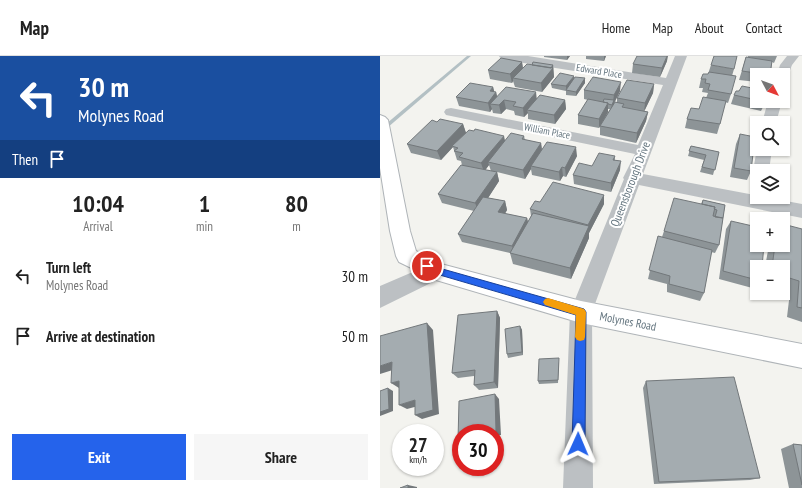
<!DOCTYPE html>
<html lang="en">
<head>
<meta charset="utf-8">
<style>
	body { margin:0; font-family:"PT Sans Narrow",sans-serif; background:#f6f6f6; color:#222; height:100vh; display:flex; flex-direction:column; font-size:15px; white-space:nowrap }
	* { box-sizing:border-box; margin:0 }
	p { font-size:13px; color:#767676 }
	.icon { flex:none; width:22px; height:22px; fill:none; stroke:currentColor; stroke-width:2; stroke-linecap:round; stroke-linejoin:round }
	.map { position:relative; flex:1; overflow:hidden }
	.drawer { display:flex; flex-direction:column; background:#fff; width:380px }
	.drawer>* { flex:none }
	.banner { background:#1a4fa0; color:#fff; overflow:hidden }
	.needle { width:26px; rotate:131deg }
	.tools { position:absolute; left:370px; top:12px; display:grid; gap:8px }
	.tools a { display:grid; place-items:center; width:40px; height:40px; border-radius:0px; background:#fff; box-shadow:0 1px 3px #0004; font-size:20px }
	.speed { position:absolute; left:12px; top:368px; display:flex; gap:8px; font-size:20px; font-weight:700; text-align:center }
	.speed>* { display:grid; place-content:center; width:52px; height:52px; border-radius:50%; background:#fff; box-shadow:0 1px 3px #0004; line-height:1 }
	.speed small { font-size:10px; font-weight:400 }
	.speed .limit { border:6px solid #d22; background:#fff; color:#111 }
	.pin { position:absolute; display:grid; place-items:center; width:34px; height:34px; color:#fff; margin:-17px; border:2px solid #fff; border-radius:50%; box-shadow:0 1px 4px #0007 }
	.me { position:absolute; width:44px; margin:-22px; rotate:1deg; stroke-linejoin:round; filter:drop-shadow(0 0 3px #0008) }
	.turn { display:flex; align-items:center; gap:14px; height:84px; padding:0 12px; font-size:18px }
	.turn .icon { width:52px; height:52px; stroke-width:2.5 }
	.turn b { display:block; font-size:28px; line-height:34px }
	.then { display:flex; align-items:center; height:38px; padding:0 12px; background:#0003; gap:8px; font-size:15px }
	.eta { display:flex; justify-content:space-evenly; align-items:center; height:68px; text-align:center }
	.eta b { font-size:24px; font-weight:700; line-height:28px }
	.action { display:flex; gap:8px; margin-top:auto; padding:8px 12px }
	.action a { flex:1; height:46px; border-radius:0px; background:#2563eb; color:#fff; font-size:16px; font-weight:700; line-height:46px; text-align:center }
	.action a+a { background:#f6f6f6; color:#222 }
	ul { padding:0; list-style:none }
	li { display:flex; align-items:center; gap:12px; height:60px; padding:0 12px }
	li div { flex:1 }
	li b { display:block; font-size:15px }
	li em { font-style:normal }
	header { display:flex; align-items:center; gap:24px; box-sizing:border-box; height:56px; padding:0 20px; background:#fff; border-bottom:1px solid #e0e0e0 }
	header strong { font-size:19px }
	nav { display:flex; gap:22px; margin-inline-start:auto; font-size:14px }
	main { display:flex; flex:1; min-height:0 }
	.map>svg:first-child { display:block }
</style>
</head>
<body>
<header>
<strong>Map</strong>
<nav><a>Home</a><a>Map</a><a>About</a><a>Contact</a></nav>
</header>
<main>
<section class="drawer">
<div class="banner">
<div class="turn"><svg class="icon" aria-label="left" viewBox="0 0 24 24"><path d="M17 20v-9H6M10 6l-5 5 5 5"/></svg><div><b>30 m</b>Molynes Road</div></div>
<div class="then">Then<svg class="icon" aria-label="arrive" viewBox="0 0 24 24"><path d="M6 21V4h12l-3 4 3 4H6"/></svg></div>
</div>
<div class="eta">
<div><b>10:04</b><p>Arrival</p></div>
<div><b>1</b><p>min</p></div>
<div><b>80</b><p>m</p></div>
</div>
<ul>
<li><svg class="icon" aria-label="left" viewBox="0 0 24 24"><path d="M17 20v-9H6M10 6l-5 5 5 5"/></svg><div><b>Turn left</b><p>Molynes Road</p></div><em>30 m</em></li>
<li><svg class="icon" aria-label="arrive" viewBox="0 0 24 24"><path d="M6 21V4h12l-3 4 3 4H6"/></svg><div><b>Arrive at destination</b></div><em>50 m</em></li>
</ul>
<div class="action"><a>Exit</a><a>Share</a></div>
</section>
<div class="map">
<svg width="422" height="432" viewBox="0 0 422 432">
	<rect width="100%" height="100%" fill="#f3f3ef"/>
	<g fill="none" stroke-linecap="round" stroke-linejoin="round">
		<!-- stream -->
		<path fill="#b3c0c4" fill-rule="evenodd" d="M87,0H91L0,78V73Z"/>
		<defs>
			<path id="secondary" d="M0,59L5,61L8,64L30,175L36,195L61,208L201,245L422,288V312L201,267L56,224L19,206L16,200L10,175L0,112Z"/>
		</defs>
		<!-- secondary casing -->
		<use href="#secondary" stroke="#afb4b8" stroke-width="2"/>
		<!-- minor -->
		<path fill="#bcc0c3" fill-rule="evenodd" d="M119,0H148L286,22L295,0H307L263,118L422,148V162L259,129L212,256L213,432H183L190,256L244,123L243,122L255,98L71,60L66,59L64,56L66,53L71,52L258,89L283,29L125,4L121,3Z
			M407,0H419L412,9L407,22L403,23V19H397L400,9Z
			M388,45H402L396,67H382Z
			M377,92V93H392L389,115H377V119L373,115Z
			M56,206L63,209L66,215L63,221L0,252V230Z"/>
		<!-- secondary -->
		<use href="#secondary" fill="#fff" fill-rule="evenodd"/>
	</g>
	<!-- wall -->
	<path fill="#8d9497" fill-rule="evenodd" d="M164,0H190L187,4L164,1Z
		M206,0H226L224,5L206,3Z
		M368,0H397L394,7L392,6L390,19H377V26L359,24L366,1L376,3L368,1Z
		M287,5L280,21L252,17L253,8Z
		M142,6L143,12L152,9H173L174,21L162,36L135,31L133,25L132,27L110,23L108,14Z
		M331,9L354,13L352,20L351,38L348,47L345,46L340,68L337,78L305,72L307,63L319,53L326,42L328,37L322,36L323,32H319L321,23L328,18Z
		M194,22H205V27L196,40L186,39V35L172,32L171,28Z
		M274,28L273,37L264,55L268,56L266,65L256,87L220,79V70L230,53H228V56L219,72L198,68V59L208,44L204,43V34L240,35L234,48L237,46V42Z
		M113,31L114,36H116L117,40L185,44L186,53L175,68L148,63V57L144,61L135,59L134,55L126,53L121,58L113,57L112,53L110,56L79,50L76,41Z
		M377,33V45H386L381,55L351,48L354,39L359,35Z
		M57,66L83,68L86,77L125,85L144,80L145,84L161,87L162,93L197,100L186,121L183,120L180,125L152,119L151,113L145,123L117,116L119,125L108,142L125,145L127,154L125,158L147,162L148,166L151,160L150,153L160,146L224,139V148L209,177V182L191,223L133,208L130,197L82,186L78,178L94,155L62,147L58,138L82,109L81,105L77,104L73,91L61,104L31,97L27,88ZM109,109L111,115L105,114Z
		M360,78L371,115L367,124L350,121L356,88Z
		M311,90L339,96L333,119L320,116L324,104L308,100Z
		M235,100V104L240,114L231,136L194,128L193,119Z
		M323,144L345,149L339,189L335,197L331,196L324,237L320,245L287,236V228L268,223L278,180L282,181L284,175L321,148Z
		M351,165L377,211V231L376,233L339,223L346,173Z
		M422,173V266L407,261L410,236L403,234V211H385L389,189H403Z
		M117,255L120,262L118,332L99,334L94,329V320L78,322L72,317Z
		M140,270L142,274L143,299L128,302L127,298Z
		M179,306L178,327L159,328L158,325Z
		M266,325L380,422L370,424L274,428L263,332Z
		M413,388L422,389V432H409L401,393Z"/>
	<!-- shaded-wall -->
	<path fill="#73787b" d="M187,0H190L187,4Z
		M224,0H226L224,5Z
		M287,0H288L287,5L280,21L282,12Z
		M142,6L143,14L133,22V25L132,27L130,18Z
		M173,9L174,21L162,36L161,27Z
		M194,20V25L186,34V30Z
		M205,22V27L196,40V36Z
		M241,26L240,35L234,47V49L231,53L233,45L234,39Z
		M274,28L273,37L264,56L265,47Z
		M113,31L115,38L116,36L118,45L110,48L112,53L110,56L108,47L110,35Z
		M156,36L157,45L147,54L148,57L144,61L143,52Z
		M124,44L126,53L121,58L119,49Z
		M185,44L186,53L175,68L174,59Z
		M228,47V56L219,72V63Z
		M268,56L266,65L256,87L257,77Z
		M83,68L86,77L72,90L73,91L61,104L57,95Z
		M124,80L126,89L108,106L109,109L104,116L101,107Z
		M161,87L162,96L151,110V113L145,123L143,114Z
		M196,91L197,100L186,121L185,112Z
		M241,105L240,114L231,136V127Z
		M182,111L183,120L180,125L179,116Z
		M117,116L119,125L99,156L95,147Z
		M224,139V148L209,177V182L191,223L190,212L208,172V169Z
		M125,145L127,154L120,165L118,156Z
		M147,162L149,171L135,198L132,190Z
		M117,255L120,262L118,332L114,326Z
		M47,267L53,274L59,358L42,363L35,359Z
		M140,270L142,274L143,299L142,296Z
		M12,306L19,312L0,318V310Z
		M19,325V332L11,327Z
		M8,332L13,335V355L0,360V356Z
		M115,338L119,343L121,379L115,380V377H109Z
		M35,344L42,349L27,353L19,349Z
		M28,429L37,431V432H28Z"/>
	<!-- building -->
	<path fill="#a4acb0" stroke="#73787b" d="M257,0H287L282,12L253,8Z
		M334,0H357L354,13L331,9Z
		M366,1L392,5L390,19L362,15Z
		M121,2L142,6L130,18L108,14Z
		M153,6L173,9L171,12L152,9Z
		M147,8L173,12L161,27L133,22Z
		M329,16L356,20L351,38L328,34L330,28L325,27L326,23H321L323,18H328Z
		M180,17L194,20L186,30L171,28Z
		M195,21L205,22L196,36L186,34Z
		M213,21L241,26L234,39L204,34Z
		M247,24L274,28L265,47L237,42Z
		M90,27L113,31L110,35L116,36L108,47L76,41Z
		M362,30L377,33V44L354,39L356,35H359Z
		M126,31L156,36L143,52L133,50L136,46L124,44L119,49L110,48Z
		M160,39L185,44L174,59L147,54Z
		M323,41L346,45L340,68L307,63L311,52L319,53Z
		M208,43L228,47L219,63L198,59Z
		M224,43L234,44L232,49L228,48V47L223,46Z
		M235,46L244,48L242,51L268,56L257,77L220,70Z
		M60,63L83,68L57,95L27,88L52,64L57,66Z
		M95,73L124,80L101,107L79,101L83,97L74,95L78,92L72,90L89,74L94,75Z
		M131,77L144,80L142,83L161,87L143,114L108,106Z
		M360,78L375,81L371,115L354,112Z
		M167,86L196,91L185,112L182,111L179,116L151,110Z
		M311,90L339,96L335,114L322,111L326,99L309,95Z
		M219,97L235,100L233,104L241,105L231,127L193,119L199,107L212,110Z
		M81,109L117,116L95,147L58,138Z
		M173,126L224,139L208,169L150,153L155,145L160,146Z
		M103,141L125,145L118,156L147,162L132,190L78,178Z
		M294,142L335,151L333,160L343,162L339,189L284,175Z
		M323,144L345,149L343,162L335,161L337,154L334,153L335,151L322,148Z
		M153,157L209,170L190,212L130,197Z
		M351,165L377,171V189H384L382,211H377V224L343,215Z
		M403,168L422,173V252L417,251L419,225L403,220V211H392L395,189H403Z
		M278,180L332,194L324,237L289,228L290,220L269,214Z
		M117,255L114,326L94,329L95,314L72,317L78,259Z
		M47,267L53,354L35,359V344L19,349V325L11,327L12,306L0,310V280Z
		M140,270L142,296L127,298L125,273Z
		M179,302L178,324L158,325L159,303Z
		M354,321L380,422L279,426L266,325Z
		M8,332L9,353L0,356V335Z
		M115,338L116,375L109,377H81V383L78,384L79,345Z
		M413,388L422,389V429Z
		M28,429V432H20Z"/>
	<!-- route -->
	<path fill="#2563eb" stroke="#184099" d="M47,206L59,212L204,253L206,256L205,388L203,392L198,394L194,392L192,388L196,259L53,217L44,212L42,210L44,207Z"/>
	<!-- slow -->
	<path fill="#f59e0b" d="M168,242L204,253L206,256L205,281L204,284L200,285L197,284L195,281L196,259L165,249L163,246L165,243Z"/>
	<g text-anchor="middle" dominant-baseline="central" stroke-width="4" stroke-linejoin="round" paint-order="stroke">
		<!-- far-street labels -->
		<g font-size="10" fill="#64757f" stroke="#fff">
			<text transform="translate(219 15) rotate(9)">Edward Place</text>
			<text transform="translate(167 75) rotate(11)">William Place</text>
		</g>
		<!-- street labels -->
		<g font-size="12" fill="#64757f" stroke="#fff">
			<text transform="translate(250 128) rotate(-69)">Queensborough Drive</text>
			<text transform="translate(248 265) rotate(11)">Molynes Road</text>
		</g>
	</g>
</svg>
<div class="tools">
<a><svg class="needle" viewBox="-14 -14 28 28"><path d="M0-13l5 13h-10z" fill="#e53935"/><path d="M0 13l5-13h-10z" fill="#767676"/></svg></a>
<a><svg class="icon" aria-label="search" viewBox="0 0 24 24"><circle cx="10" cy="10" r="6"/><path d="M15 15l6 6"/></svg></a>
<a><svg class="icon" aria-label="layers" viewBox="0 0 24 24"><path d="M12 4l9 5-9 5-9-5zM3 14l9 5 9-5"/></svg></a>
<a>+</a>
<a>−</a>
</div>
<div class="speed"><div>27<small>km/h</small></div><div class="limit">30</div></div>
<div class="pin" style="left:47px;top:210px;background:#d93025"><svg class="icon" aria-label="arrive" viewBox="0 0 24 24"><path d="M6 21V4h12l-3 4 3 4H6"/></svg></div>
<svg class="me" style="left:198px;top:388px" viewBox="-20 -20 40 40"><path d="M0-17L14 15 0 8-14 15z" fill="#2563eb" stroke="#fff" stroke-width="4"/></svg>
</div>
</main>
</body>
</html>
